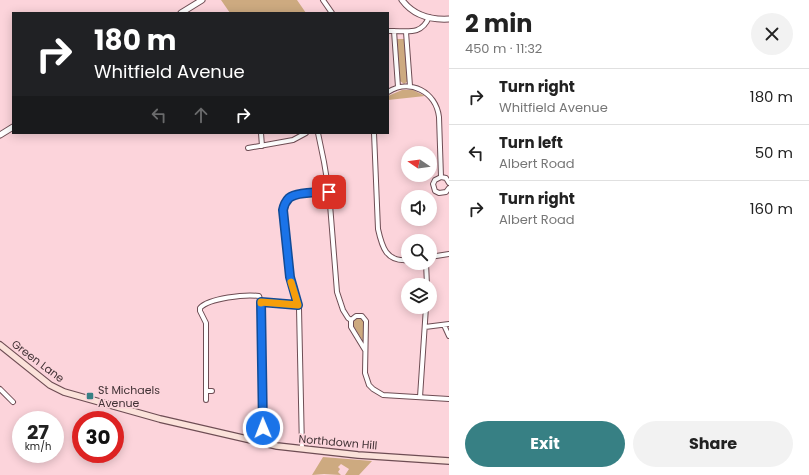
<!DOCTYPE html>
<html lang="en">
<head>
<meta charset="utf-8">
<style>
	body { margin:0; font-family:Poppins,sans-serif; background:#f2f2f2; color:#222; height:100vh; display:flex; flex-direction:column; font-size:15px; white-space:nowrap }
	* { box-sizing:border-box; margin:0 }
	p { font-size:13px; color:#767676 }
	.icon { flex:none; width:22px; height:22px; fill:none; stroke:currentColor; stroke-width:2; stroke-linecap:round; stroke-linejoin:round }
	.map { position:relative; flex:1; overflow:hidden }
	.panel { display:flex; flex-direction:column; background:#fff; width:360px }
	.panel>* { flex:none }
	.banner { position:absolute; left:12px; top:12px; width:377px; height:122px; border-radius:0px; box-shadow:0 2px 10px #0003; background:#202124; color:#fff; overflow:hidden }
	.needle { width:26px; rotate:283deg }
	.buttons { position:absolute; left:401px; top:146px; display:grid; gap:8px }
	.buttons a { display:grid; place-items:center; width:36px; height:36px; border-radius:50%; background:#fff; box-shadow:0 2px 10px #0003; font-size:20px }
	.speed { position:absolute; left:12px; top:411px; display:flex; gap:8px; font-size:20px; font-weight:700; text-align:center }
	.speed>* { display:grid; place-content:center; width:52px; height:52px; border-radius:50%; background:#fff; box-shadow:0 2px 10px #0003; line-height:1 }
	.speed small { font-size:10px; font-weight:400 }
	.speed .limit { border:6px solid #d22; background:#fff; color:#111 }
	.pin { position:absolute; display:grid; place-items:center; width:34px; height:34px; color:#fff; margin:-17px; border-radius:8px; box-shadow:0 2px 6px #0006 }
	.me { position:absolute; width:44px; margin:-22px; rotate:359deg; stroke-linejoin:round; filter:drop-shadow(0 0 3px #0008) }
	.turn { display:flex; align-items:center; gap:14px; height:84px; padding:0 16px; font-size:18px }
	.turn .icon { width:52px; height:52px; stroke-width:2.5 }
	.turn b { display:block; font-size:28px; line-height:34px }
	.lanes { display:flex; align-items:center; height:38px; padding:0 16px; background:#0003; justify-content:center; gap:20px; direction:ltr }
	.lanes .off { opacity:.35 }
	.round { display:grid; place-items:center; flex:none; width:42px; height:42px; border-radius:21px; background:#f2f2f2 }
	.overview { display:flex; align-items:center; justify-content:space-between; height:68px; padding:0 16px }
	h1 { font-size:24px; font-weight:700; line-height:30px }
	.primary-button { display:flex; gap:8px; margin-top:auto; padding:8px 16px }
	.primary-button a { flex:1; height:46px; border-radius:24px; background:#378084; color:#fff; font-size:16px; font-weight:700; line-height:46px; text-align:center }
	.primary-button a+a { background:#f2f2f2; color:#222 }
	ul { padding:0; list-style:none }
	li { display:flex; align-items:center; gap:12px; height:56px; padding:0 16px; border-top:1px solid #e0e0e0 }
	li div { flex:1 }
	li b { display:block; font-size:15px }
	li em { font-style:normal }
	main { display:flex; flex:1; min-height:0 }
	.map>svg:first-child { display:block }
</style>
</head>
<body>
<main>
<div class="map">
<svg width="449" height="475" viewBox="0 0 449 475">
	<rect width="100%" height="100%" fill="#fcd4db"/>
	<!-- green -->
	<path fill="#cdaa80" d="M221,0H297L306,13H230Z
		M397,39H404L408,81L404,84L400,81Z
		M402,90H413L425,96L388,100V96Z
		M357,318H361L365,322L363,341L353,325L354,320Z
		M323,457L372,461L359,475H345L349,469L341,464L338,467L340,469L338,472L341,475L324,474L312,475Z"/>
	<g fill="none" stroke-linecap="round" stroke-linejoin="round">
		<defs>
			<path id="minor" d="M323,0L332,13
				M388,31C405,30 421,37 429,17
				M394,31L398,87
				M406,32L410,86
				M388,92C410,78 436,92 439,117L441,177
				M261,133L262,146
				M318,133L324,162L329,192L337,292L343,310L348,318L351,320
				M374,133L378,229C382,247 386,262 408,260
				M248,148L293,140L306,133
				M449,183L446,178L441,177L435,180L433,184L435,191L439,193L446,192L449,188
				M430,257L449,254
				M426,263L427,285
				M261,302L293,304L298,305L299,308L302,449
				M298,305L290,277L283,210C284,205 286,201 289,198C296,192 319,192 329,192
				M444,325L449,336
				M425,327L449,324
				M365,350L351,327V320L356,316H362L366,321L365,373L369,385L373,389L383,395L449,399
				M0,389L13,402
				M206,391H212
				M420,397L426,307
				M206,400V323L200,311V308C209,298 246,294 259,296L261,302L264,444"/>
			<path id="tertiary" d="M402,0C413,15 431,20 449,19
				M181,13L202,0
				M0,135L13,127"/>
			<path id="secondary" d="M0,345L50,385L64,392L160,419L277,446L358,455L449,461"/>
		</defs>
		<!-- minor casing -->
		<use href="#minor" stroke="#6e4d54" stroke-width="6"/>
		<!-- tertiary casing -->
		<use href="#tertiary" stroke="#6e4d54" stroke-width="7"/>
		<!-- secondary casing -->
		<use href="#secondary" stroke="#6e4d54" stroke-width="8"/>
		<!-- minor -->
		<use href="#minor" stroke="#fff" stroke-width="4"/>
		<!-- tertiary -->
		<use href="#tertiary" stroke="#fff" stroke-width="5"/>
		<!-- secondary -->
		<use href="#secondary" stroke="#fbe2da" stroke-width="5.5"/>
	</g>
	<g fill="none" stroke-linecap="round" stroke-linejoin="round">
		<defs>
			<path id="route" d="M263,428L261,302L298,305L290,277L283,210C284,205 286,201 289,198C296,192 319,192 329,192"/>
		</defs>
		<!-- route casing -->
		<use href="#route" stroke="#114b97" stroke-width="10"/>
		<!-- route -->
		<use href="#route" stroke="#1a73e8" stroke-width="7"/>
		<!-- slow -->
		<path stroke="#f59e0b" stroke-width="7" d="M261,303V302L298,305L291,282"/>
	</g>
	<!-- markers -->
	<rect fill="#378084" stroke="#fcd4db" stroke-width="1.5" x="86" y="392" width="8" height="8" rx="2"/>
	<g text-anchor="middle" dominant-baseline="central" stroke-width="3.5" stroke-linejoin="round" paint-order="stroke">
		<!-- street labels -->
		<g font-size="11" fill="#413235" stroke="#fcd4db">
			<text transform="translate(38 361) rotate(37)">Green Lane</text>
			<text transform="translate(338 442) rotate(5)">Northdown Hill</text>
		</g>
		<!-- poi labels -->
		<g font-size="11" fill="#413235" stroke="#fcd4db" text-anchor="start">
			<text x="98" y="390">St Michaels<tspan x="98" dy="13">Avenue</tspan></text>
		</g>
	</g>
</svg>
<div class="buttons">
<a><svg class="needle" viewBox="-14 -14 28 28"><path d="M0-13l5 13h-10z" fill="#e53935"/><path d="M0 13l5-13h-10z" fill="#767676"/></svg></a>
<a><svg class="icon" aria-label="sound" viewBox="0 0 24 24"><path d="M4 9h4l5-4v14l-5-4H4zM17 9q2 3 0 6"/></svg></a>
<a><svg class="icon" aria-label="search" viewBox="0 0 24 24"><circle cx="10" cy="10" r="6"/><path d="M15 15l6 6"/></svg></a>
<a><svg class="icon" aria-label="layers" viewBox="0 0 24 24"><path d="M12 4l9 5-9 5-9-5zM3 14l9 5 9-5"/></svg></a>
</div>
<div class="speed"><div>27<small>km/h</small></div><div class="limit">30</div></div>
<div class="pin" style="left:329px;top:192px;background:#d93025"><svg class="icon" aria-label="arrive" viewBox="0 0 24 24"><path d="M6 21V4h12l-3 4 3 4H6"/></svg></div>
<svg class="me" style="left:263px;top:428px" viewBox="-20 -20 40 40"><circle r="17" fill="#1a73e8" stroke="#fff" stroke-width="3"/><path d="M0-11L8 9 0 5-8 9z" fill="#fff"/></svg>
<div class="banner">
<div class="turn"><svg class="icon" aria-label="right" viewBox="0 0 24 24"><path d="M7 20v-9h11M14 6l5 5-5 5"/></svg><div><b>180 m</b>Whitfield Avenue</div></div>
<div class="lanes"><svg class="icon off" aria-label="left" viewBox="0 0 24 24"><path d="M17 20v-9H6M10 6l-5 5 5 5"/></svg><svg class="icon off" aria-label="ahead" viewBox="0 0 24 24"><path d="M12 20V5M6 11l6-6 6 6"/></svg><svg class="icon" aria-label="right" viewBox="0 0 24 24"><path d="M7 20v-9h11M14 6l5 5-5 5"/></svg></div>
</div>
</div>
<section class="panel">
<div class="overview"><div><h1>2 min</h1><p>450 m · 11:32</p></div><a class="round"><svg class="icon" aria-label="close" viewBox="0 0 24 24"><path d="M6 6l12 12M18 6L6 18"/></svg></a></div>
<ul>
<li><svg class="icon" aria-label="right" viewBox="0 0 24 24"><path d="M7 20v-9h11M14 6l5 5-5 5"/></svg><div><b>Turn right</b><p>Whitfield Avenue</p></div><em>180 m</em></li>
<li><svg class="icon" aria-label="left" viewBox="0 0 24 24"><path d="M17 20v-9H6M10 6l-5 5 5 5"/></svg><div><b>Turn left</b><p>Albert Road</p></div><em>50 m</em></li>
<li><svg class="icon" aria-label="right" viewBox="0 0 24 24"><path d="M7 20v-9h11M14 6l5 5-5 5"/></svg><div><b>Turn right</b><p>Albert Road</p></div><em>160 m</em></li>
</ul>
<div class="primary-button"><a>Exit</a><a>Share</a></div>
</section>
</main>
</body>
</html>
